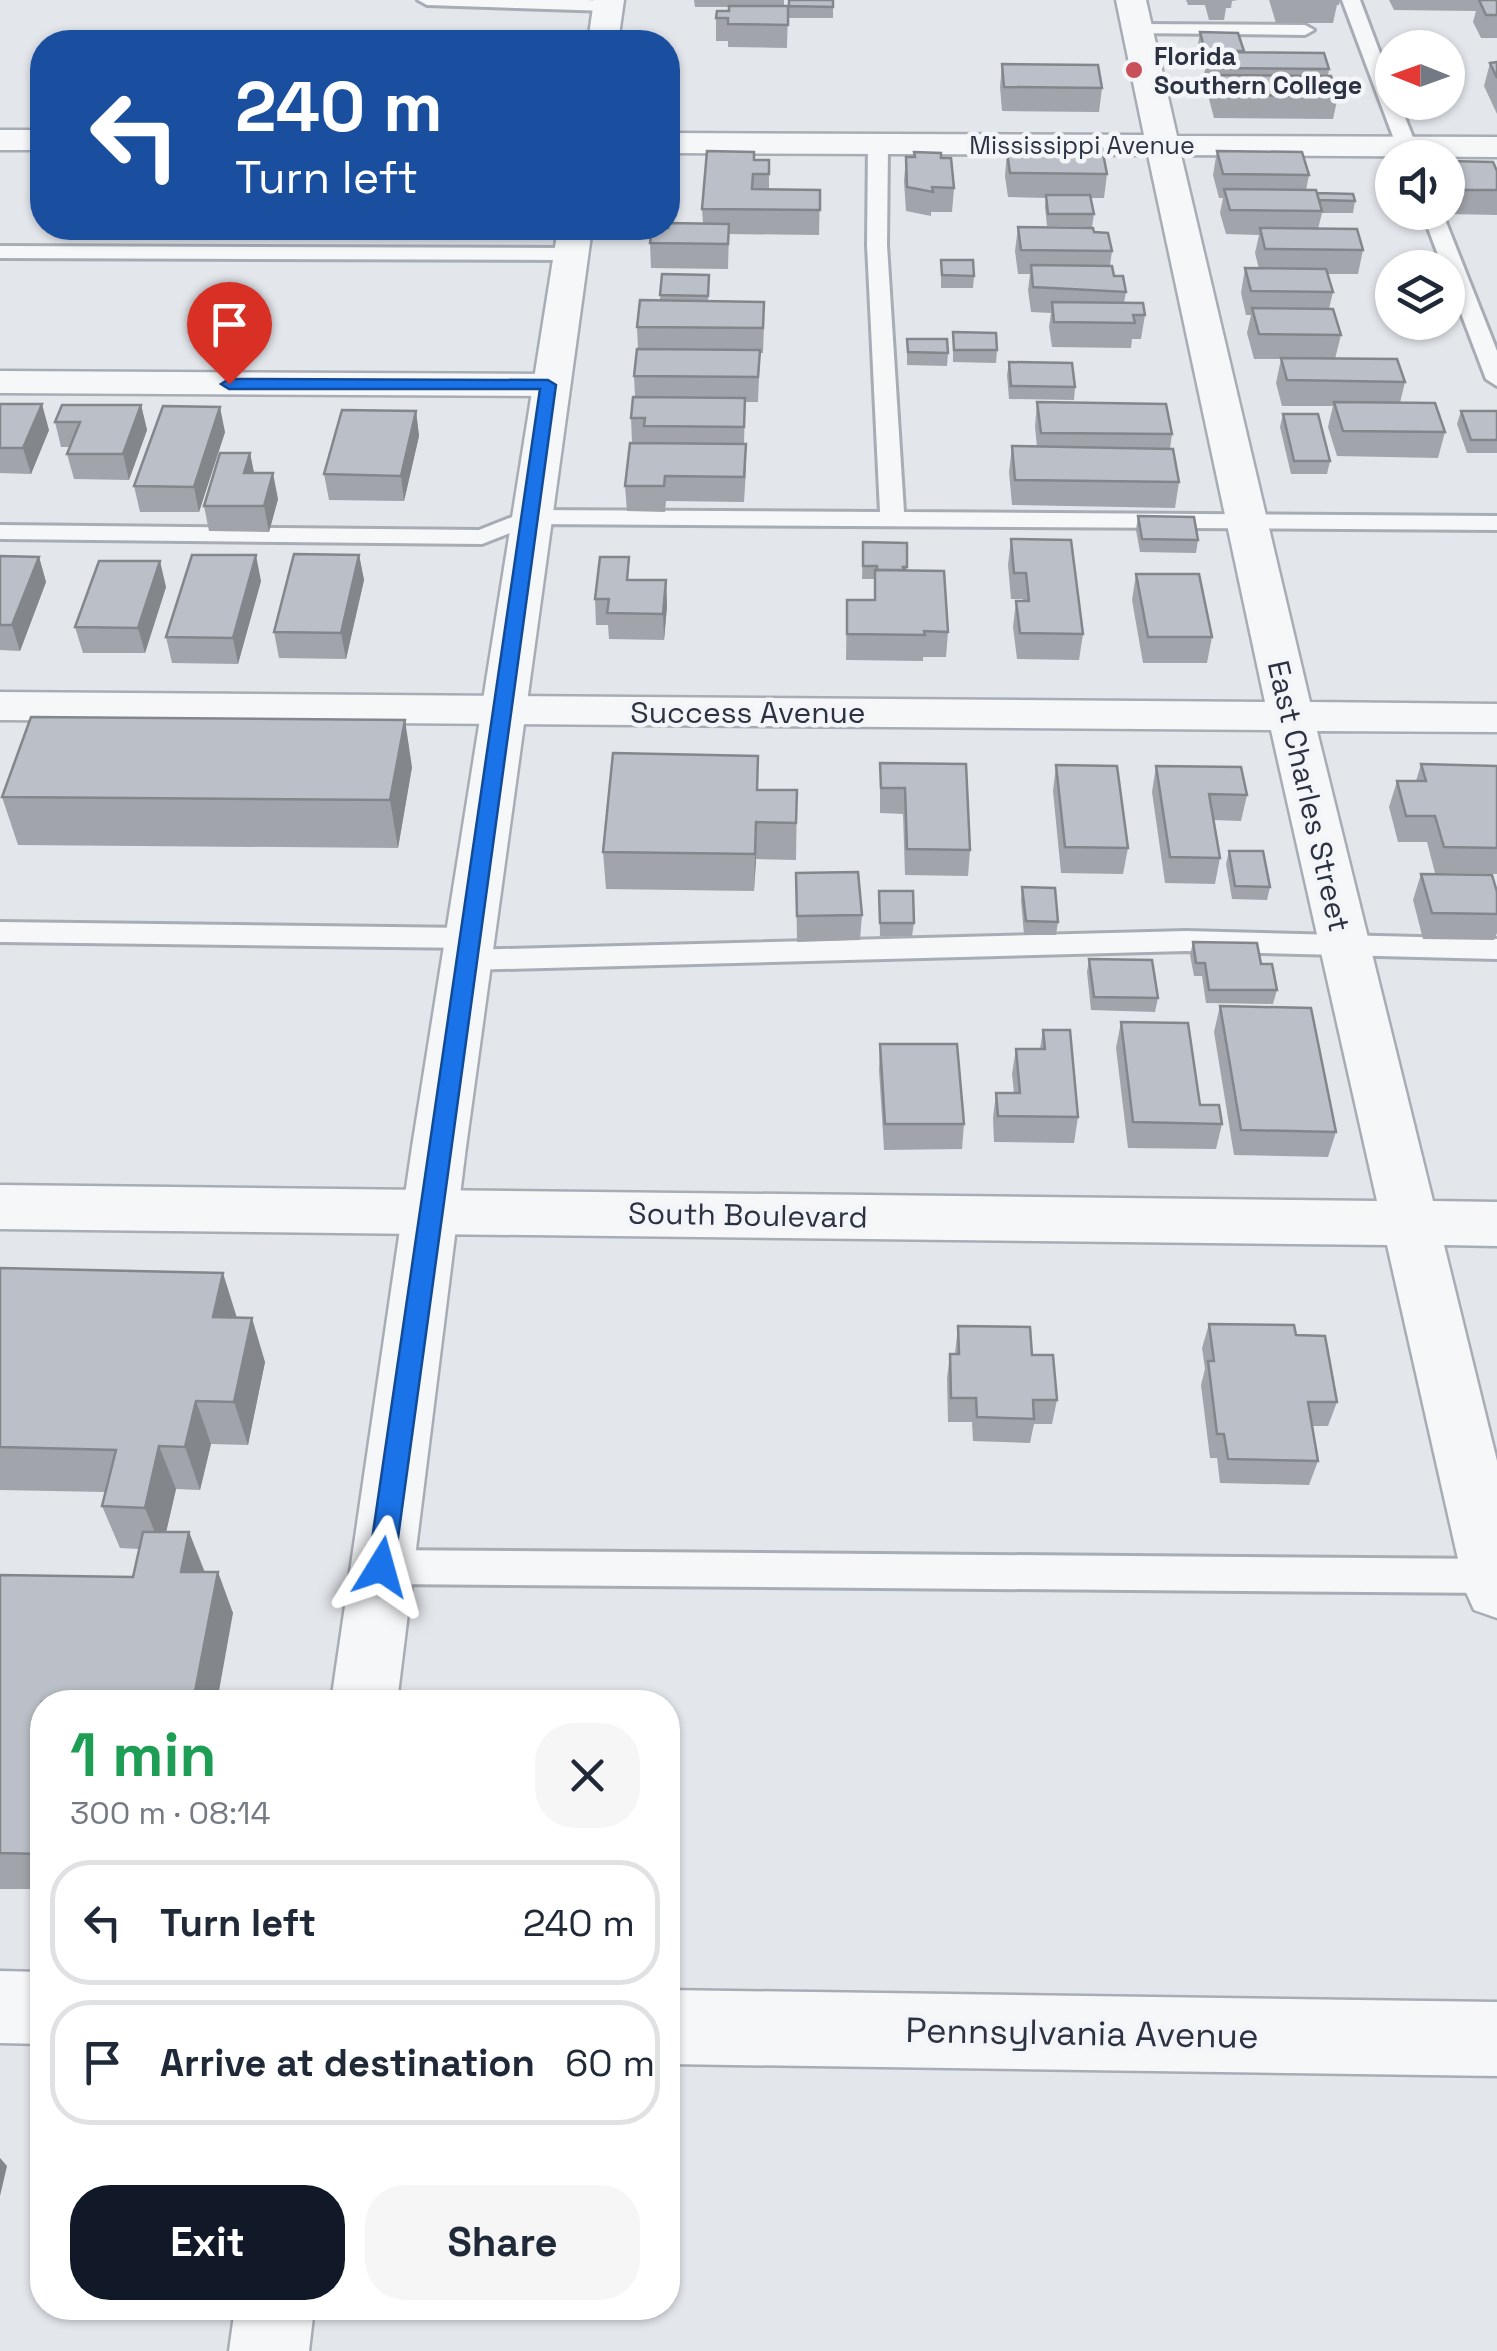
<!DOCTYPE html>
<html lang="en">
<head>
<meta charset="utf-8">
<style>
	body { margin:0; font-family:"Space Grotesk",sans-serif; background:#f6f6f7; color:#1f2937; height:100vh; display:flex; flex-direction:column; font-size:38px; white-space:nowrap }
	* { box-sizing:border-box; margin:0 }
	p { font-size:32px; color:#747a83 }
	.icon { flex:none; width:55px; height:55px; fill:none; stroke:currentColor; stroke-width:2; stroke-linecap:round; stroke-linejoin:round }
	.map { position:relative; flex:1; overflow:hidden }
	.side { position:absolute; left:30px; top:1690px; width:650px; height:630px; display:flex; flex-direction:column; background:#fff; border-radius:40px; box-shadow:0 2px 8px #0004 }
	.side>* { flex:none }
	.hud { position:absolute; left:30px; top:30px; width:650px; height:210px; border-radius:40px; box-shadow:0 2px 8px #0004; background:#1a4fa0; color:#fff; overflow:hidden }
	.needle { width:65px; rotate:271deg }
	.buttons { position:absolute; left:1375px; top:30px; display:grid; gap:20px }
	.buttons a { display:grid; place-items:center; width:90px; height:90px; border-radius:50%; background:#fff; box-shadow:0 2px 8px #0004; font-size:50px }
	.pin { position:absolute; display:grid; place-items:center; width:85px; height:85px; color:#fff; margin:-102px -42px; border-radius:50% 50% 50% 0; rotate:-45deg; box-shadow:0 0 10px #0007 }
	.pin .icon { rotate:45deg }
	.me { position:absolute; width:110px; margin:-55px; rotate:8deg; stroke-linejoin:round; filter:drop-shadow(0 0 8px #0008) }
	.turn { display:flex; align-items:center; gap:35px; height:210px; padding:0 40px; font-size:45px }
	.turn .icon { width:130px; height:130px; stroke-width:2.5 }
	.turn b { display:block; font-size:70px; line-height:85px }
	.round { display:grid; place-items:center; flex:none; width:105px; height:105px; border-radius:40px; background:#f6f6f7 }
	.head { display:flex; align-items:center; justify-content:space-between; height:170px; padding:0 40px }
	h1 { font-size:60px; font-weight:600; line-height:75px; color:#1e9e55 }
	.primary-button { display:flex; gap:20px; margin-top:auto; padding:20px 40px }
	.primary-button a { flex:1; height:115px; border-radius:40px; background:#111827; color:#fff; font-size:40px; font-weight:600; line-height:115px; text-align:center }
	.primary-button a+a { background:#f6f6f7; color:#1f2937 }
	ul { padding:0; list-style:none }
	li { display:flex; align-items:center; gap:30px; height:125px; margin:0 20px 15px; padding:0 20px; border:5px solid #e0e1e3; border-radius:40px }
	li div { flex:1 }
	li b { display:block; font-size:38px }
	li em { font-style:normal }
	.map>svg:first-child { display:block }
</style>
</head>
<body>
<div class="map">
<svg width="1497" height="2351" viewBox="0 0 1497 2351">
	<rect width="100%" height="100%" fill="#e3e6eb"/>
	<g fill="none" stroke-linecap="round" stroke-linejoin="round">
		<defs>
			<path id="service" d="M418,0H587L608,1L617,6L608,11L427,5Z
				M1342,0H1360L1392,85V102H1399L1421,158H1401Z
				M1138,24L1305,25L1314,30L1305,35L1132,33L1129,29Z
				M878,139L888,145L887,245L904,512L1497,516V530L533,524L482,544L0,539V525L479,530L530,510L880,512L867,245L868,145Z
				M1422,212H1442L1497,351V386L1486,379L1448,279V268H1443Z
				M0,246L570,248L580,254L570,260L0,258Z
				M0,922L469,928L479,931L484,938L479,945L469,948L0,942Z
				M1186,931L1497,939V959L1186,951L466,970L455,967L451,960L455,953L466,950Z
				M381,1550L1497,1559V1593L381,1584L368,1579L362,1567L368,1555Z"/>
			<path id="minor" d="M1116,0H1146L1177,136L1497,137V157L1181,155L1310,702L1497,704V732L1317,731L1433,1201L1497,1202V1246L1444,1245L1497,1461V1618L1474,1610L1465,1590L1387,1245L0,1229V1185L1377,1201L1271,730L0,720V692L1265,702L1148,155L668,153V133L1144,135Z
				M0,130H42V150H0Z
				M0,371L548,374L561,377L567,385L561,393L548,396L0,393Z
				M0,1971L42,1972V2044L0,2043Z
				M668,1990L1497,2002V2076L668,2064Z"/>
			<path id="tertiary" d="M594,0H624L618,42H588Z
				M558,228H592L466,1147L397,1702H331L412,1147Z
				M235,2308H314L309,2351H229Z"/>
		</defs>
		<!-- service casing -->
		<use href="#service" stroke="#a8acb5" stroke-width="6"/>
		<!-- minor casing -->
		<use href="#minor" stroke="#a8acb5" stroke-width="5"/>
		<!-- tertiary casing -->
		<use href="#tertiary" stroke="#a8acb5" stroke-width="5"/>
		<!-- service -->
		<use href="#service" fill="#f6f7f9" fill-rule="evenodd"/>
		<!-- minor -->
		<use href="#minor" fill="#f6f7f9" fill-rule="evenodd"/>
		<!-- tertiary -->
		<use href="#tertiary" fill="#f6f7f9" fill-rule="evenodd"/>
	</g>
	<!-- wall -->
	<path fill="#a1a4ab" d="M694,0H784V6H788L787,48L728,47V41H716V18L729,11V7H695Z
		M789,0H833V18H789Z
		M1181,0H1238L1232,1L1231,8H1226L1224,20H1209L1205,5H1188L1186,0Z
		M1269,0H1340L1339,5H1337L1333,23H1276Z
		M1389,0H1497V38H1481L1473,22L1476,11L1394,10Z
		M1200,32L1244,53L1329,69L1328,76L1338,96L1333,119L1214,118L1209,99L1211,91H1208L1204,75L1206,63H1203L1198,44Z
		M1497,62V114L1484,86L1490,63Z
		M1002,64L1102,88L1099,112L1002,111L1000,87Z
		M1032,148L1107,174L1104,198H1091L1094,214L1092,227L1047,226L1045,207L1046,198L1008,197L1005,176L1007,152H1031Z
		M1217,151L1309,175L1306,190L1355,201L1353,213H1322L1318,229L1363,250L1358,274H1328L1333,292L1329,309L1341,335L1335,359L1405,382L1400,403L1445,432L1438,458L1337,456L1328,427L1333,406H1282L1276,383L1281,359H1254L1247,333L1251,315H1246L1241,293L1245,268L1259,269L1255,253L1259,235L1226,234L1220,213L1223,198H1219L1213,175Z
		M906,157L941,158L954,188L952,212H931V216L906,211L904,181Z
		M754,160H769V189L820,190L819,235L729,234L728,269L651,268L650,243L703,223L702,209Z
		M1448,161L1497,171V215L1448,214Z
		M1018,227L1094,232L1112,251L1110,266L1114,276L1126,292L1124,303L1145,315L1141,339H1132L1131,348L1052,347L1049,327L1051,313L1031,312L1028,290L1030,274H1018L1015,251Z
		M941,260L974,276L973,288H941Z
		M662,274L709,275L708,301L764,326L763,353H760L758,402H745L744,444H746V470L744,502L666,501L665,512L627,511L625,486L632,443L631,418L635,397L634,376L638,349L637,327L660,300Z
		M953,332L997,350L996,363L953,362Z
		M907,339L948,353L947,366L907,365Z
		M1009,362L1075,387L1074,400L1009,399L1007,375Z
		M1037,402L1172,434L1170,449L1179,482L1175,508L1012,505L1009,472L1012,446L1037,447L1035,427Z
		M0,404L49,430L31,474L0,473Z
		M141,405L147,430L129,480L74,479L67,454L70,447H61L55,422Z
		M416,411L419,436L404,501L329,500L324,474Z
		M1461,411H1497V453H1467L1457,424Z
		M1283,414L1330,461L1327,474H1291L1280,427Z
		M225,432L199,512H140L134,486Z
		M250,453L254,473L278,499L269,532L209,531L204,506Z
		M1138,516L1198,540L1196,553L1140,552L1136,530Z
		M1011,539L1083,634L1079,660L1017,659L1013,627L1016,601H1023V599H1011L1008,565Z
		M863,542L907,543V570L948,632L946,657H923V661L846,660L847,600H874L875,579H862Z
		M359,555L364,580L346,659L279,658L274,632Z
		M0,556L39,557L46,582L20,651L0,650Z
		M1136,574L1212,637L1207,663H1143L1132,600Z
		M631,580H666L667,606L664,640L609,639L608,625H596L595,599Z
		M261,581L238,664L172,663L166,637Z
		M166,587L145,653H83L75,627Z
		M758,756V790H797L796,860L756,859L754,891L606,889L603,852Z
		M880,763L970,850L968,876L905,875L903,814L880,813Z
		M1421,764L1497,766V874L1435,873L1427,842H1398L1389,807L1397,781H1416Z
		M1056,765L1128,848L1123,874L1061,873L1053,791Z
		M1156,766L1247,795L1241,821L1213,820L1220,858L1215,884L1165,883L1152,792Z
		M412,767L398,848L18,845L2,797Z
		M1229,851L1270,887L1267,900L1232,899L1226,864Z
		M796,873L862,915L860,940L797,942Z
		M1421,874L1497,914V933L1494,940L1423,939L1413,900Z
		M1022,887L1058,922L1056,935H1024L1021,900Z
		M879,891L914,923L912,936H880Z
		M1193,942L1261,964L1277,990L1273,1004L1206,1003L1202,976H1194L1190,955Z
		M1089,959L1158,998L1155,1012L1091,1010L1087,972Z
		M1220,1006L1336,1132L1328,1157L1234,1155L1214,1032Z
		M1121,1022L1200,1105L1222,1124L1216,1149L1128,1148L1116,1048Z
		M1043,1030L1078,1117L1074,1143L994,1142L993,1118L996,1093H1014L1012,1074L1016,1049H1040Z
		M880,1044L964,1124L962,1149L884,1150L879,1070Z
		M0,1268L236,1318L265,1362L248,1445L211,1444L200,1490L176,1489L166,1532H189L205,1572L233,1613L42,1702V1889H0V1575L133,1577L139,1549L120,1548L102,1506L105,1492L0,1490Z
		M1209,1324L1296,1335L1337,1402L1328,1426H1312L1318,1461L1309,1485L1220,1483L1217,1458H1210L1201,1385L1205,1369L1202,1348Z
		M958,1326L1032,1355L1057,1400L1052,1424H1034L1030,1443L973,1441L972,1422H948L947,1378L950,1354H955Z"/>
	<!-- shaded-wall -->
	<path fill="#83868b" d="M42,404L49,430L31,474L23,448Z
		M141,405L147,430L129,480L123,454Z
		M220,407L225,432L199,512L194,487Z
		M416,411L419,436L404,501L401,476Z
		M250,453L255,478L244,473Z
		M273,473L278,499L269,532L264,506Z
		M256,555L261,581L238,664L233,638Z
		M359,555L364,580L346,659L341,633Z
		M39,557L46,582L20,651L12,625Z
		M160,561L166,587L145,653L138,628Z
		M666,580L667,606L664,640L663,614Z
		M405,720L412,767L398,848L390,800Z
		M756,822V859L754,891L755,854Z
		M223,1273L237,1318L213,1317Z
		M252,1318L265,1362L248,1445L234,1402Z
		M196,1401L211,1444L200,1490L185,1447Z
		M159,1446L176,1489L162,1550L145,1508Z
		M189,1532L205,1574L181,1572Z
		M218,1572L233,1613L217,1702H193Z
		M0,2158L7,2166L0,2196Z"/>
	<!-- building -->
	<path fill="#bbbfc7" stroke="#83868b" stroke-width="2.5" d="M789,0H833V7L789,6Z
		M1479,0H1497V15H1486Z
		M729,6H788V25L728,24V18H716L717,11H729Z
		M1200,32L1238,33L1244,51H1205Z
		M1207,52L1324,53L1329,69L1212,68Z
		M1497,62V78L1490,63Z
		M1002,64L1098,65L1102,88L1004,87Z
		M1213,75L1331,76L1338,96L1218,95Z
		M1032,148H1102L1107,174L1010,173L1007,152H1032Z
		M707,151L754,152V160H769V174H753L752,189L820,190V210L702,209Z
		M1217,151L1302,152L1309,175L1223,174Z
		M914,152L941,153V158H951L954,188L932,187L933,192L907,187L906,157H915Z
		M1448,161L1493,162L1497,171V190H1454L1448,172Z
		M1224,189L1316,190L1322,211L1230,210Z
		M1317,193L1353,194L1355,201L1319,200Z
		M1046,195H1090L1094,214H1048Z
		M668,223L729,224L728,244L650,243L652,228H668Z
		M1018,227L1093,228L1094,232L1108,233L1112,251L1021,250Z
		M1260,228L1357,229L1363,250L1265,249Z
		M941,260H973L974,276L942,275Z
		M1031,265L1112,266L1114,276H1123L1126,292L1033,287Z
		M1245,268L1326,269L1333,292L1251,291Z
		M662,274L709,275L708,296L660,295Z
		M640,300L764,302L763,328L637,327Z
		M1052,302L1143,303L1145,315H1133L1135,323L1054,322Z
		M1252,308L1333,309L1341,335L1259,334Z
		M953,332L996,333L997,350H954Z
		M907,339H947L948,353L908,352Z
		M637,349L760,350L758,377L634,376Z
		M1281,358L1397,359L1405,382L1287,380Z
		M1009,362L1072,363L1075,387L1011,386Z
		M633,397L745,398L744,427L644,426L645,418H631Z
		M1037,402L1166,404L1172,434L1041,433Z
		M1334,402L1435,403L1445,432L1343,431Z
		M0,404H42L23,448H0Z
		M62,405H141L123,454H67L80,422H55Z
		M163,406L220,407L194,487L134,486Z
		M342,410L416,411L401,476L324,474Z
		M1461,411H1497V440H1471Z
		M1283,414H1318L1330,461H1294Z
		M630,443L746,444L744,477L665,476L664,486H625Z
		M1012,446L1173,449L1179,482L1015,480Z
		M220,453H250L244,473H273L264,506H204Z
		M1138,516L1194,517L1198,540L1142,539Z
		M1011,539L1071,540L1083,634L1020,633L1016,601H1029L1026,573H1014Z
		M863,542L907,543V567H903L904,570H877V566H863Z
		M294,554L359,555L341,633L274,632Z
		M192,555H256L233,638L166,637Z
		M0,556L39,557L12,625H0Z
		M600,557H629L627,580H666L663,614L607,613L609,599H595Z
		M99,561H160L138,628L75,627Z
		M875,570L944,571L948,632L924,631L925,635L847,634V600H875Z
		M1136,574H1199L1212,637H1148Z
		M31,717L405,720L390,800L2,797Z
		M613,753L758,756L757,790H797L796,823L756,822L755,854L603,852Z
		M880,763L966,764L970,850L907,849L905,788H881Z
		M1421,764L1497,766V848L1444,847L1435,816H1406L1397,781H1426Z
		M1056,765L1117,766L1128,848L1065,847Z
		M1156,766L1241,767L1247,795L1209,794L1220,858L1170,857Z
		M1229,851H1263L1270,887L1235,886Z
		M858,872L862,915L797,916L796,873Z
		M1421,874L1492,875L1497,892V914L1432,913Z
		M1022,887L1055,888L1058,922L1026,921Z
		M879,891H913L914,923H880Z
		M1193,942L1257,943L1261,964H1272L1277,990H1209L1205,963H1196Z
		M1089,959L1152,960L1158,998L1094,997Z
		M1220,1006L1311,1008L1336,1132L1241,1130Z
		M1121,1022L1188,1023L1200,1105H1219L1222,1124L1133,1122Z
		M1043,1030H1070L1078,1117L998,1116L996,1093H1020L1016,1049H1045Z
		M880,1044H957L964,1124H885Z
		M0,1268L223,1273L213,1317L252,1318L234,1402L196,1401L185,1447L159,1446L145,1508L102,1506L116,1450L0,1447Z
		M1209,1324L1294,1325L1296,1335L1325,1336L1337,1402H1308L1318,1461L1228,1459L1224,1434H1217L1208,1361H1214Z
		M958,1326L1030,1327L1032,1355H1053L1057,1400H1033L1034,1419L977,1417L976,1398H951L950,1354H959Z
		M143,1532H189L181,1572H218L193,1702H42V1854L0,1853V1575L133,1577Z"/>
	<!-- route -->
	<path fill="#1a73e8" stroke="#114b97" stroke-width="2.5" d="M548,380L556,385L394,1567L390,1575L381,1578L372,1575L368,1567L540,389H229L221,384L229,379Z"/>
	<!-- markers -->
	<circle fill="#c85058" stroke="#f3f5f8" stroke-width="4" cx="1134" cy="70" r="10"/>
	<g text-anchor="middle" dominant-baseline="central" stroke-width="9" stroke-linejoin="round" paint-order="stroke">
		<!-- far-poi labels -->
		<g font-size="25" font-weight="bold" fill="#2c3242" stroke="#f3f5f8" text-anchor="start">
			<text x="1154" y="56">Florida<tspan x="1154" dy="29">Southern College</tspan></text>
		</g>
		<!-- far-street labels -->
		<g font-size="25" fill="#2c3242" stroke="#f3f5f8">
			<text x="1082" y="145">Mississippi Avenue</text>
		</g>
		<!-- street labels -->
		<g font-size="30" fill="#2c3242" stroke="#f3f5f8">
			<text x="748" y="712">Success Avenue</text>
			<text transform="translate(1309 796) rotate(77)">East Charles Street</text>
			<text transform="translate(748 1215) rotate(1)">South Boulevard</text>
		</g>
		<!-- near-street labels -->
		<g font-size="35" fill="#2c3242" stroke="#f3f5f8">
			<text transform="translate(1082 2033) rotate(1)">Pennsylvania Avenue</text>
		</g>
	</g>
</svg>
<div class="buttons">
<a><svg class="needle" viewBox="-14 -14 28 28"><path d="M0-13l5 13h-10z" fill="#e53935"/><path d="M0 13l5-13h-10z" fill="#747a83"/></svg></a>
<a><svg class="icon" aria-label="sound" viewBox="0 0 24 24"><path d="M4 9h4l5-4v14l-5-4H4zM17 9q2 3 0 6"/></svg></a>
<a><svg class="icon" aria-label="layers" viewBox="0 0 24 24"><path d="M12 4l9 5-9 5-9-5zM3 14l9 5 9-5"/></svg></a>
</div>
<div class="pin" style="left:229px;top:384px;background:#d93025"><svg class="icon" aria-label="arrive" viewBox="0 0 24 24"><path d="M6 21V4h12l-3 4 3 4H6"/></svg></div>
<svg class="me" style="left:381px;top:1567px" viewBox="-20 -20 40 40"><path d="M0-17L14 15 0 8-14 15z" fill="#1a73e8" stroke="#fff" stroke-width="4"/></svg>
<div class="hud">
<div class="turn"><svg class="icon" aria-label="left" viewBox="0 0 24 24"><path d="M17 20v-9H6M10 6l-5 5 5 5"/></svg><div><b>240 m</b>Turn left</div></div>
</div>
<section class="side">
<div class="head"><div><h1>1 min</h1><p>300 m · 08:14</p></div><a class="round"><svg class="icon" aria-label="close" viewBox="0 0 24 24"><path d="M6 6l12 12M18 6L6 18"/></svg></a></div>
<ul>
<li><svg class="icon" aria-label="left" viewBox="0 0 24 24"><path d="M17 20v-9H6M10 6l-5 5 5 5"/></svg><div><b>Turn left</b></div><em>240 m</em></li>
<li><svg class="icon" aria-label="arrive" viewBox="0 0 24 24"><path d="M6 21V4h12l-3 4 3 4H6"/></svg><div><b>Arrive at destination</b></div><em>60 m</em></li>
</ul>
<div class="primary-button"><a>Exit</a><a>Share</a></div>
</section>
</div>
</body>
</html>
